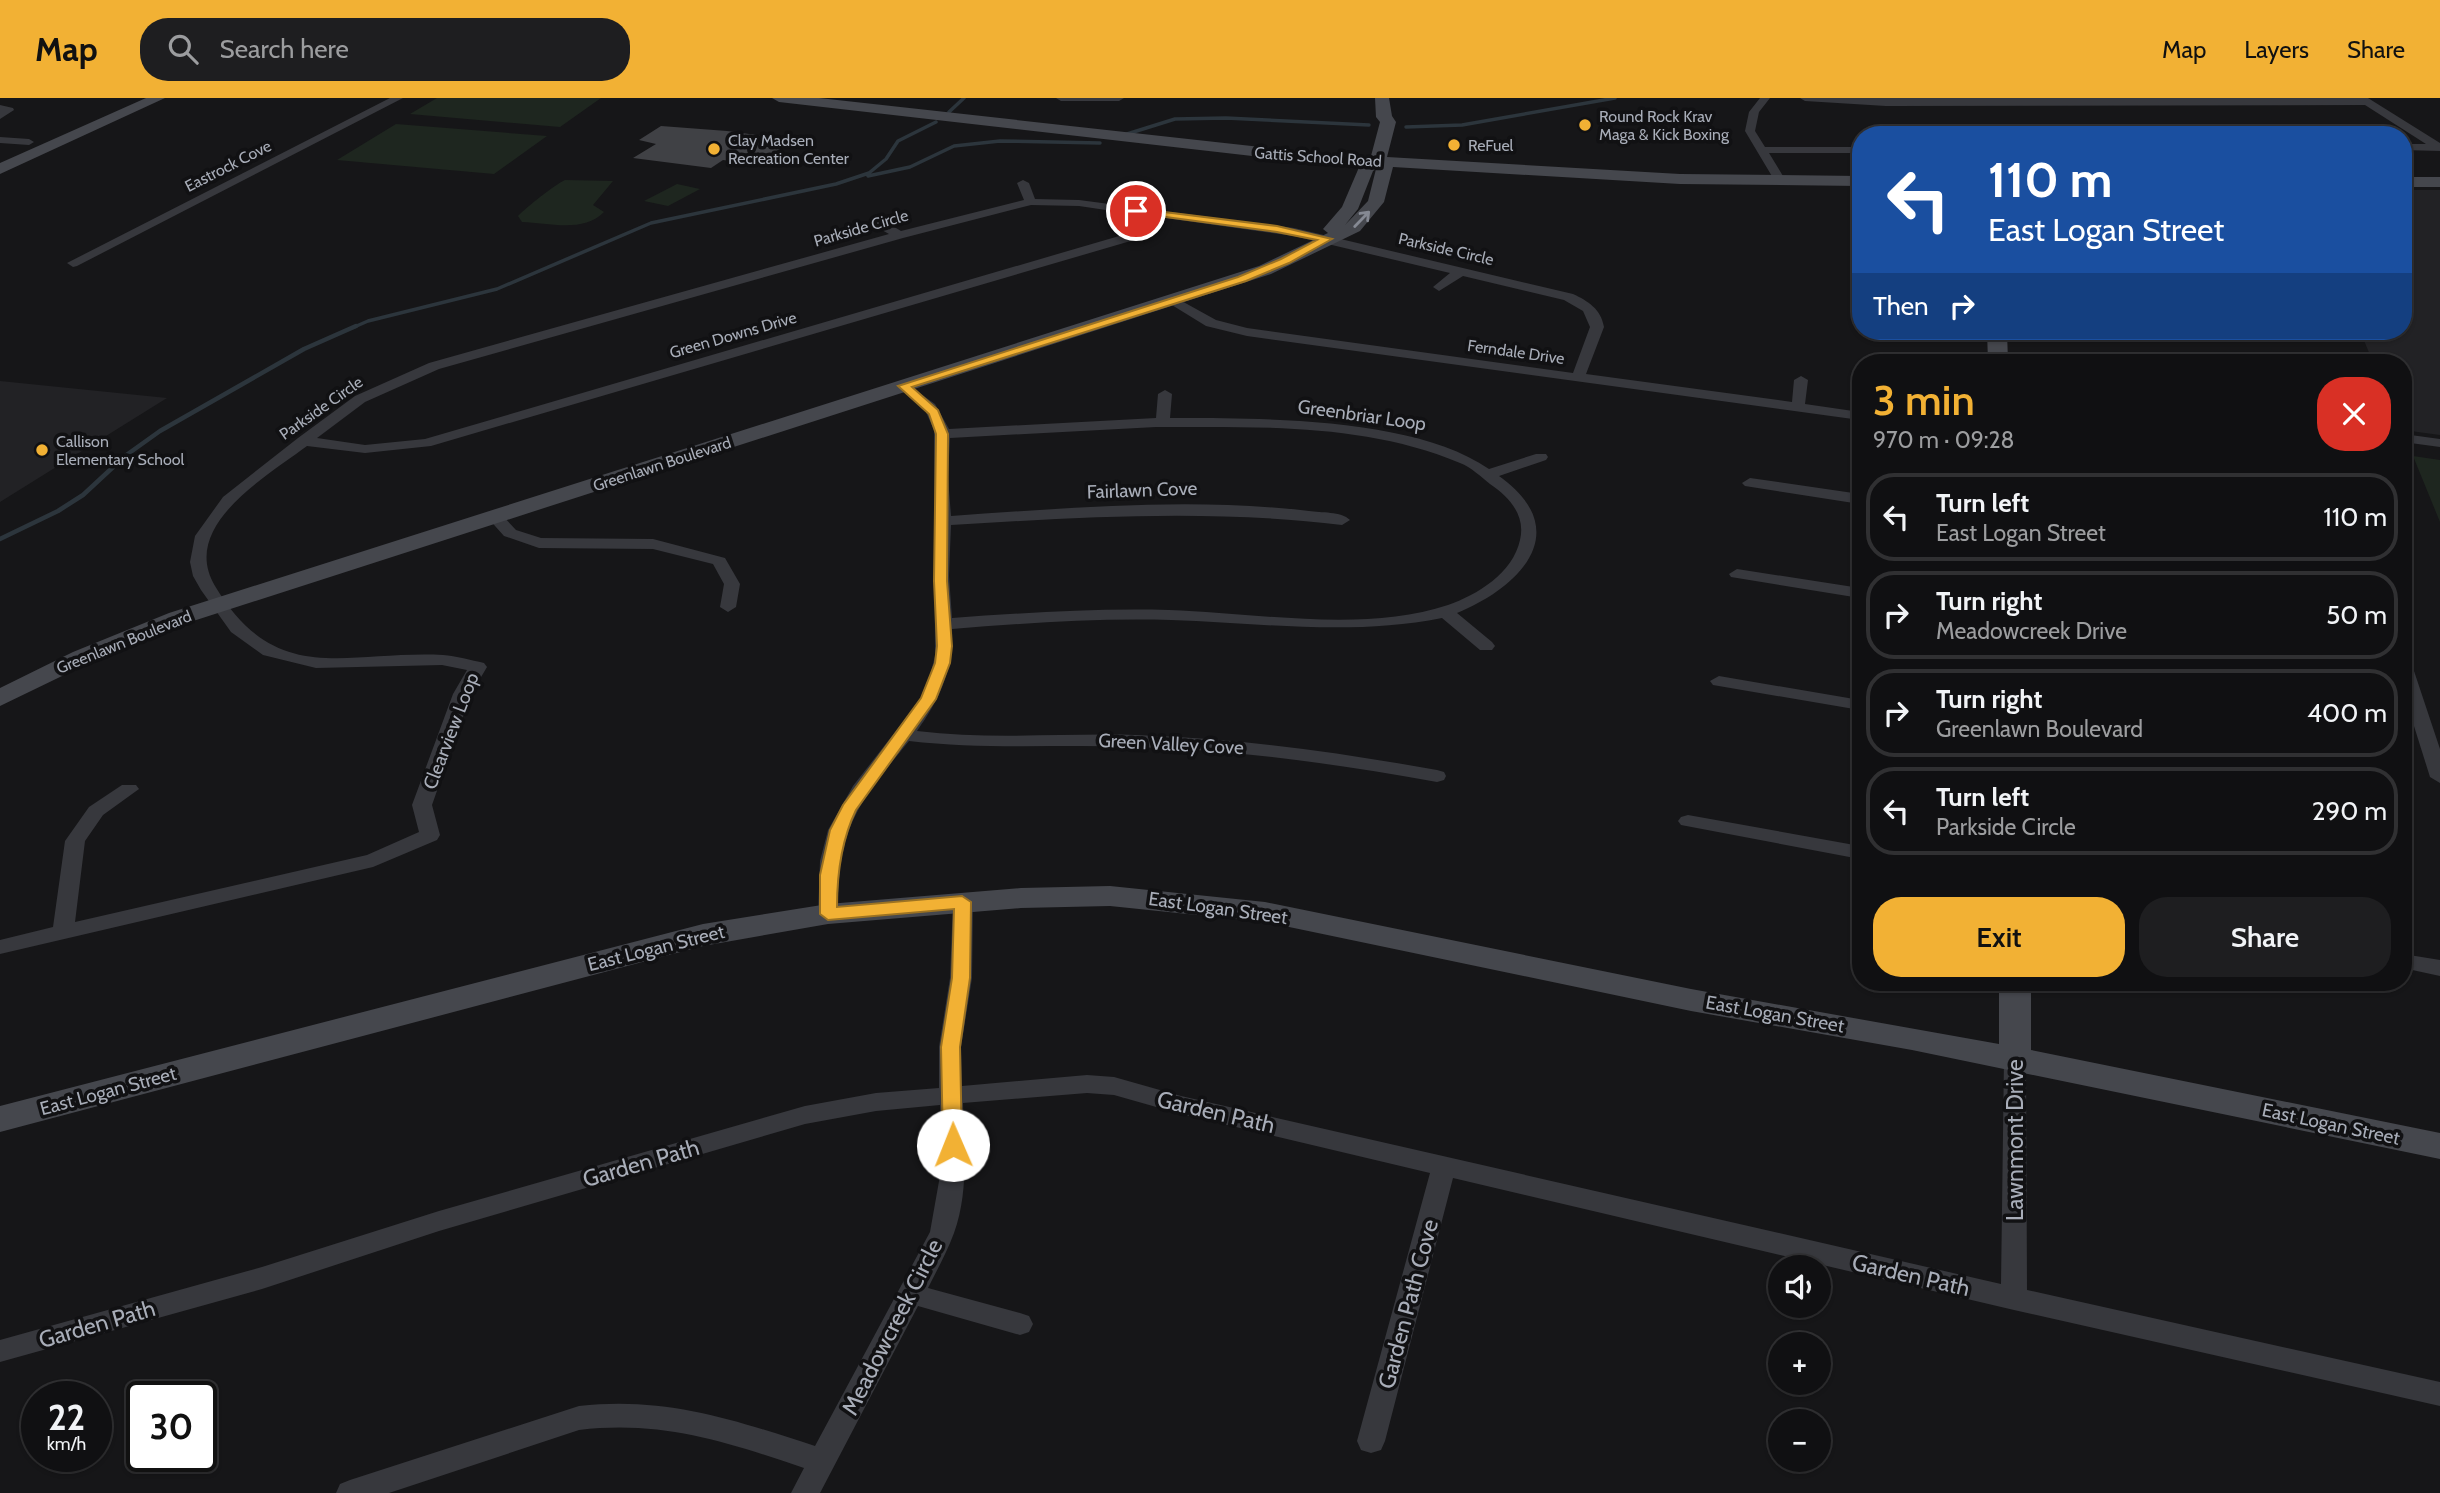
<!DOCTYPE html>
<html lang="en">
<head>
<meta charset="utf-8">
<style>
	body { margin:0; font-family:Cabin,sans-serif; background:#1e1e20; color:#f1f3f6; height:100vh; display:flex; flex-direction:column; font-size:26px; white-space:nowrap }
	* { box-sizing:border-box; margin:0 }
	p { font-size:23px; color:#9c9d9f }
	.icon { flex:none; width:38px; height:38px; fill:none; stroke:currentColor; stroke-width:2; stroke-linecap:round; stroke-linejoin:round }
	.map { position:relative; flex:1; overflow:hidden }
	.details { position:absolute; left:1852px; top:256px; width:560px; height:637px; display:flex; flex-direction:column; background:#101012; border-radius:28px; box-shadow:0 2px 5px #0004,0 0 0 2px #303032 }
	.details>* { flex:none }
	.top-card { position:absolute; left:1852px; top:28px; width:560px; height:214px; border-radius:28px; box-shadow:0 2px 5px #0004,0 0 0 2px #303032; background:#1a4fa0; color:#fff; overflow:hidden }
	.controls { position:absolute; left:1768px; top:1157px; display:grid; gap:14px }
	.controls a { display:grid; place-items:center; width:63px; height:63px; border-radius:50%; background:#101012; box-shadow:0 2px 5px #0004,0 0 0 2px #303032; font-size:35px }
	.speed { position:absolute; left:21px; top:1283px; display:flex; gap:14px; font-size:35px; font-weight:700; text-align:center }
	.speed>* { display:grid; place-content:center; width:91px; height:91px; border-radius:50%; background:#101012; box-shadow:0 2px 5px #0004,0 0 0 2px #303032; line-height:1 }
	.speed small { font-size:18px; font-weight:400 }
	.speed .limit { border:4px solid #111; border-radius:10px; background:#fff; color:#111 }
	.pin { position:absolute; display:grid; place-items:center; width:60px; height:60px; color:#fff; margin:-30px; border:4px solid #fff; border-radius:50%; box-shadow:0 2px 7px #0007 }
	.me { position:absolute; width:77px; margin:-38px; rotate:359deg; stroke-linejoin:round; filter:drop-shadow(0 0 5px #0008) }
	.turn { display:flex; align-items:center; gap:24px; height:147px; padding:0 21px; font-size:32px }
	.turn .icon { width:91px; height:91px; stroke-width:2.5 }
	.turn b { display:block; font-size:49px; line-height:60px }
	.then { display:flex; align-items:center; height:66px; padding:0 21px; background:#0003; gap:14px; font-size:26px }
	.round { display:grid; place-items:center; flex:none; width:74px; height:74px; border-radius:28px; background:#1e1e20 }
	.overview { display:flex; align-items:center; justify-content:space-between; height:119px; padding:0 21px }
	h1 { font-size:42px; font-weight:600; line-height:52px; color:#f2b134 }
	.cta { display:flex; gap:14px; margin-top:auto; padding:14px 21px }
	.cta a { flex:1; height:80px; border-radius:28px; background:#f2b134; color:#111; font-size:28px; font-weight:600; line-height:80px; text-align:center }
	.cta a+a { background:#1e1e20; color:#f1f3f6 }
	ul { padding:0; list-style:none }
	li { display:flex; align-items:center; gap:21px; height:88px; margin:0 14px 10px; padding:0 7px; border:4px solid #303032; border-radius:28px }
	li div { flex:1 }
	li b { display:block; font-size:26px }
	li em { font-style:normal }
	header { display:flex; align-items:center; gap:42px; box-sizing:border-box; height:98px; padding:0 35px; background:#f2b134; color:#111 }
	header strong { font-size:33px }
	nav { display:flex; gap:38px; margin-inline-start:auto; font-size:24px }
	.search { width:490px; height:63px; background:#1e1e20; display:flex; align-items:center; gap:18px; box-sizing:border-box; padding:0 24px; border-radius:28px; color:#9c9d9f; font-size:26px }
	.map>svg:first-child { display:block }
</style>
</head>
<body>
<header>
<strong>Map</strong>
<div class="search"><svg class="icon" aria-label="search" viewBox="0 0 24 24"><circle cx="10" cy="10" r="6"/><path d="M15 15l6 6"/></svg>Search here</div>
<nav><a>Map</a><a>Layers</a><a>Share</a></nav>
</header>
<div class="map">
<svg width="2440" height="1395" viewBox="0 0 2440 1395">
	<rect width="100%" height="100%" fill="#161618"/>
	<!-- built -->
	<path fill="#222225" d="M2403,92H2440V337L2403,332V264H2373L2360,233H2403Z
		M0,283L167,300L0,404Z"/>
	<!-- green -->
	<path fill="#1e261f" d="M437,0H601L560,29L410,16Z
		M396,26L547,38L494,76L337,62Z
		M565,82L613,83L593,107L604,114C584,135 549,125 522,124L518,118C528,108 553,88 565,82Z
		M677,86L700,91L668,108L644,103Z
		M2413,358L2440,362V424Z"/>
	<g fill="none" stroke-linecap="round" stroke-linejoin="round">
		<!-- stream-far1 -->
		<path stroke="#2c353c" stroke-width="3.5" d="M949,14L964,0
			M1406,29L1462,27L1615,0
			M1127,36L1175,21L1226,20L1369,27
			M868,78L910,69L954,48L1000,43L1100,45
			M352,230L368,223L497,191L651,125L836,86L869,75L886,61L898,43L936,24"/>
		<!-- stream -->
		<path stroke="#2c353c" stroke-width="4.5" d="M0,441L58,413L83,397L125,358L160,333L304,251L356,228"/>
	</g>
	<!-- building -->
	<path fill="#404145" d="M661,28L727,33L785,41L782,43L790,44L769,59L743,55L731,63L723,62L711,70L633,60L656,46L639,42Z"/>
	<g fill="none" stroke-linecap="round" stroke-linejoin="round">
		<!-- street -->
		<path fill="#37383d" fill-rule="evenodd" d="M390,0H403L77,168L73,169L67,165Z
			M1056,0H1124L1119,3H1061Z
			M1760,0H1770L1759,14L1755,33L1765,49H1860V55H1769L1786,83L1776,85L1745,33L1749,14Z
			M1800,0H2368L2440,45V53L2403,52V46H2426L2365,7L1886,8L1805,3Z
			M0,7L13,10L14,12L0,21Z
			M0,39L29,41L34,44L29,47L0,45Z
			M1023,82L1029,85L1035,101L1079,102L1294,130L1573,196C1588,203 1601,211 1604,229L1586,276L1792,304L1794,282L1801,278L1808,282L1805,306L1860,314V322L1247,238L1206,228L1167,204L1173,200L1178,201L1216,222L1247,230L1573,275L1590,229L1583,213L1564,202L1463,178L1439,193L1433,189L1450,175L1294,138L1165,120L1151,134L1134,142L431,348L365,355L307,348C267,378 179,428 215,488C277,591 346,552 443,557C456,558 471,562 484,565L487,569L471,596L432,707L440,737L437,742L373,769L0,856V842L53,829L65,743L89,709L122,687H136L139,691L103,717L85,743L75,824L367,757L419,734L412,707L453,596L467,572L442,567L316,570L263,557L231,534L201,492L193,478L190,464L195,438L223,399L298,340L355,298L429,265L889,136L873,127V121H881L901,133L1024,102L1017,85ZM1031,107L1079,108L1153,119L1143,128L1126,136L425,341L365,347L317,340L365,304L439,271L903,140Z
			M904,284L935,306L949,331L1156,320L1158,296L1165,292L1172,296L1170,320C1260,320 1415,319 1489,371L1536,356H1546L1548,359L1546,362L1499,378C1575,432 1522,488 1457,515L1492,544L1495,548L1492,552H1480L1442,520C1352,538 1262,525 1171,522C1098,520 1025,525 952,531C954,570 940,601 917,633C989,642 1062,635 1135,637C1237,640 1337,654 1437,672L1444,674L1446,678L1444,682L1437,684C1338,666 1238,652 1137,649C1061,646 985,652 909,643C856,708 838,729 838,816L835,821H821L818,816L820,763L828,732L853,688L920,602L929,581L935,558L934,332L925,312L897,288ZM1156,329C1257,329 1365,325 1460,365C1471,369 1481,379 1490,386C1509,399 1526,417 1520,442C1513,475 1477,497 1448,507C1365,535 1256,515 1169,512C1096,510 1024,515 952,520L949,478L951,427C1082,419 1211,411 1342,427L1350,422C1341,413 1321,415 1309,413C1190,399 1070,410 951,418L948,379L950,340Z
			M2403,336L2440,341V349L2403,344Z
			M1750,380L1860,396V406L1745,388L1742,385Z
			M495,414L501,416L516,432L541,440L653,441L725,460L740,486L736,509L728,514L720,509L724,486L713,466L653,451L539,450L504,438L487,419Z
			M1737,471L1860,490V500L1731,479L1729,476Z
			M2403,562L2412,567L2440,651V685L2430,679L2403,593Z
			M1719,578L1860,602V612L1713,587L1710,583Z
			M1688,717L1860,748V761L1681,727L1678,723L1681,719Z
			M963,797L970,799L973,804L972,880L961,949L962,988L1087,977L1114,979L1181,998L2001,1186L2004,960L2007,954L2015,952L2023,954L2026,960L2027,1192L2440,1284V1308L2014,1212L1453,1080L1385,1343L1381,1352L1371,1355L1361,1352L1357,1343L1430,1075L1181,1016L1114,997L1087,995L963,1005C964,1048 969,1094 954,1135C947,1154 937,1172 928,1190L1020,1215L1029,1218L1033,1226L1029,1234L1020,1237L918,1208L820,1395H791L804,1370C727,1344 662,1322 579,1332L389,1395H336L340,1386L350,1382L579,1308C665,1298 735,1322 815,1348L930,1134L941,1072L940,1007L876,1013L805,1026L439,1133L262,1191L0,1264V1242L262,1169L439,1113L805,1008L876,995L939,990V949L950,880L953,804L956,799Z
			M2403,856L2440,862V878L2403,870Z"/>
		<!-- secondary -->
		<path fill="#45474d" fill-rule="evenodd" d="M146,0H165L0,76V65Z
			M772,0H819L1305,54L1371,58L1380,24L1376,19L1375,0H1389L1392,18L1396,24L1387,59L1680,76L1860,78V88L1680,86L1393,69L1384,104L1360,133L1271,176L187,525L91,564L0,608V590L73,554L169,515L1259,168L1328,135L1323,131L1342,109L1360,67L1305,64L779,4ZM1376,71L1368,103L1345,127L1358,111L1373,73Z
			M2403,79H2440V89H2403Z
			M1987,233H2007L2008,264H1988Z
			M1110,788L1265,804L1691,891L1999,946V884H2031V952L2440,1035V1061L1912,952L1691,913L1265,824L1110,808L1021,810L828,826L703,848L0,1034V1008L703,826L828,806L1021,790Z"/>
	</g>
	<!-- one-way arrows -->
	<defs><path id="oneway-shaft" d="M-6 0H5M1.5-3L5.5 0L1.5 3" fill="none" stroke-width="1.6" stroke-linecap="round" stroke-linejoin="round" transform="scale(1.75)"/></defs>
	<use stroke="#858993" href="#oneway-shaft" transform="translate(1362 121) rotate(-46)"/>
	<!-- route -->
	<path fill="#f2b134" stroke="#9d7322" stroke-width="2" d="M1132,110L1277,128L1332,141L1289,165L1246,183L912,289L938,312L948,336L947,483L952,548L950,565L936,601L856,712C841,743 837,775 837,809L962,798L971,804L970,880L960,949L962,1047L959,1052L953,1054L946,1052L943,1047L941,949L952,880L954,811L828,822L820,816V777L830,732L843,707L921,600L935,565L937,548L934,483L936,336L929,316L898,288L1238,179L1281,161L1317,142L1277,134L1136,115L1131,113Z"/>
	<!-- markers -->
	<g fill="#f2b134" stroke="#111113" stroke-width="2.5">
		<circle cx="1585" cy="27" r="7"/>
		<circle cx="1454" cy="47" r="7"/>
		<circle cx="714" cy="51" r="7"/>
		<circle cx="42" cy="352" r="7"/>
	</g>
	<g text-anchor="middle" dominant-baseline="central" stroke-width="7" stroke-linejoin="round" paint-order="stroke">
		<!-- far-poi labels -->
		<g font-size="16" fill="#a8adb8" stroke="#111113" text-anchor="start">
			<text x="1599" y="18">Round Rock Krav<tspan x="1599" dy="18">Maga &amp; Kick Boxing</tspan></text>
			<text x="728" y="42">Clay Madsen<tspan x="728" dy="18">Recreation Center</tspan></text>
			<text x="1468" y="47">ReFuel</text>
			<text x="56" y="343">Callison<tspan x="56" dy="18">Elementary School</tspan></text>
		</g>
		<!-- far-street labels -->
		<g font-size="16" fill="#a8adb8" stroke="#111113">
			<text transform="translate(1318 59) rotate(4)">Gattis School Road</text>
			<text transform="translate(228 68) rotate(-27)">Eastrock Cove</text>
			<text transform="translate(861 130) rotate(-16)">Parkside Circle</text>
			<text transform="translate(1446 151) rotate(13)">Parkside Circle</text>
			<text transform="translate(733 237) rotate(-16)">Green Downs Drive</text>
			<text transform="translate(1516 254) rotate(8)">Ferndale Drive</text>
			<text transform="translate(321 310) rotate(-35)">Parkside Circle</text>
			<text transform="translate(662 366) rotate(-18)">Greenlawn Boulevard</text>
			<text transform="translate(124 544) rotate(-22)">Greenlawn Boulevard</text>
		</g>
		<!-- street labels -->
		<g font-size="19" fill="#a8adb8" stroke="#111113">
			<text transform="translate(1362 317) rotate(8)">Greenbriar Loop</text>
			<text transform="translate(1142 392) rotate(-2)">Fairlawn Cove</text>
			<text transform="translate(451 633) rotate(-69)">Clearview Loop</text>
			<text transform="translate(1171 646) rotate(3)">Green Valley Cove</text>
			<text transform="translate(1218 810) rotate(8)">East Logan Street</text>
			<text transform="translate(656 850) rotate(-14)">East Logan Street</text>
			<text transform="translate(1775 916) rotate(10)">East Logan Street</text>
			<text transform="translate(108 993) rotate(-15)">East Logan Street</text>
			<text transform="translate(2331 1026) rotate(12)">East Logan Street</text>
		</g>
		<!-- near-street labels -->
		<g font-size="23" fill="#a8adb8" stroke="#111113">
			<text transform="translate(1216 1014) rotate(13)">Garden Path</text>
			<text transform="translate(2015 1042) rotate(-90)">Lawnmont Drive</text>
			<text transform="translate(641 1065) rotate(-16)">Garden Path</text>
			<text transform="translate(1911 1177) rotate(13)">Garden Path</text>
			<text transform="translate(1408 1206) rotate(-75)">Garden Path Cove</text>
			<text transform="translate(97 1226) rotate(-16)">Garden Path</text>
			<text transform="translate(892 1229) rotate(-63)">Meadowcreek Circle</text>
		</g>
	</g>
</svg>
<div class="controls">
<a><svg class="icon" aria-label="sound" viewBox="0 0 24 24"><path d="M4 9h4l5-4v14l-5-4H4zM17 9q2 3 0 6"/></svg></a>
<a>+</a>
<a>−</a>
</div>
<div class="speed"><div>22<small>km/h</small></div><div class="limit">30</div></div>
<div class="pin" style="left:1136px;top:113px;background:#d93025"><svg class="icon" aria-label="arrive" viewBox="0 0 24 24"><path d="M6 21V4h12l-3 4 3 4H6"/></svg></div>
<svg class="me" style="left:953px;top:1047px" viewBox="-20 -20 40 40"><circle r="19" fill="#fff"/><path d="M0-13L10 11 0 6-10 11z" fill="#f2b134"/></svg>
<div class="top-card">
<div class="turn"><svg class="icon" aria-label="left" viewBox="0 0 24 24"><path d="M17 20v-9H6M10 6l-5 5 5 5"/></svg><div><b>110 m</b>East Logan Street</div></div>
<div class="then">Then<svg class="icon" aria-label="right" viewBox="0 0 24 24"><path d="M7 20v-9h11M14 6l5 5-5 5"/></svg></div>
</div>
<section class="details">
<div class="overview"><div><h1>3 min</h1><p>970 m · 09:28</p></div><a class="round" style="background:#d93025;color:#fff"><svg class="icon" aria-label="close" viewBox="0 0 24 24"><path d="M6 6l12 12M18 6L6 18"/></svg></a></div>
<ul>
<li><svg class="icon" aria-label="left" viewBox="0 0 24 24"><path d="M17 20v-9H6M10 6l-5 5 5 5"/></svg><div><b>Turn left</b><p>East Logan Street</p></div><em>110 m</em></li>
<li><svg class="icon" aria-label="right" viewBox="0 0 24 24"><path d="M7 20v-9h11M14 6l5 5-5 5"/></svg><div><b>Turn right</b><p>Meadowcreek Drive</p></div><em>50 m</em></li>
<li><svg class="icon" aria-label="right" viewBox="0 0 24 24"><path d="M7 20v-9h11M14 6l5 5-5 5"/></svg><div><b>Turn right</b><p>Greenlawn Boulevard</p></div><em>400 m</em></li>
<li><svg class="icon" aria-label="left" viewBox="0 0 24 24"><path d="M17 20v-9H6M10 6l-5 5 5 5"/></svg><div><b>Turn left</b><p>Parkside Circle</p></div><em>290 m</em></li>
</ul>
<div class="cta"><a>Exit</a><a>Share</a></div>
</section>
</div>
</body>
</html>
